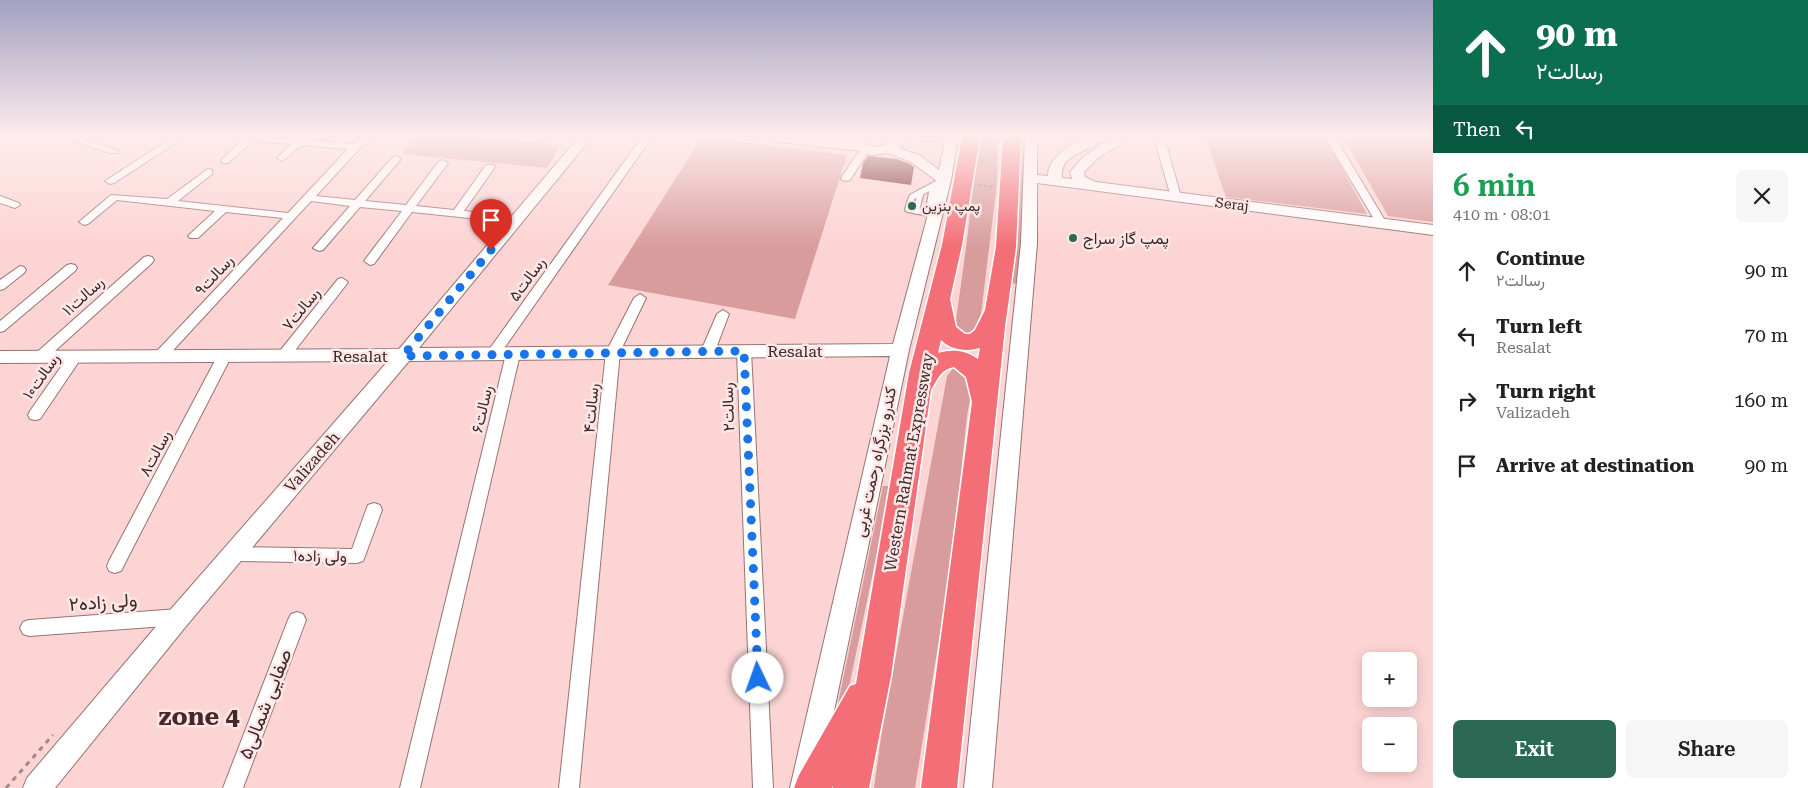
<!DOCTYPE html>
<html lang="en">
<head>
<meta charset="utf-8">
<style>
	body { margin:0; font-family:"Roboto Serif",Vazirmatn,serif; background:#f6f6f6; color:#222; height:100vh; display:flex; flex-direction:column; font-size:19px; white-space:nowrap }
	* { box-sizing:border-box; margin:0 }
	p { font-size:16px; color:#767676 }
	.icon { flex:none; width:28px; height:28px; fill:none; stroke:currentColor; stroke-width:2; stroke-linecap:round; stroke-linejoin:round }
	.map { position:relative; flex:1; overflow:hidden }
	.drawer { display:flex; flex-direction:column; background:#fff; width:375px }
	.drawer>* { flex:none }
	.top-card { background:#0b6e4f; color:#fff; overflow:hidden }
	.controls { position:absolute; left:1362px; top:652px; display:grid; gap:10px }
	.controls a { display:grid; place-items:center; width:55px; height:55px; border-radius:8px; background:#fff; box-shadow:0 2px 12px #0003; font-size:25px }
	.pin { position:absolute; display:grid; place-items:center; width:42px; height:42px; color:#fff; margin:-51px -21px; border-radius:50% 50% 50% 0; rotate:-45deg; box-shadow:0 0 5px #0007 }
	.pin .icon { rotate:45deg }
	.me { position:absolute; width:55px; margin:-28px; rotate:357deg; stroke-linejoin:round; filter:drop-shadow(0 0 4px #0008) }
	.turn { display:flex; align-items:center; gap:18px; height:105px; padding:0 20px; font-size:22px }
	.turn .icon { width:65px; height:65px; stroke-width:2.5 }
	.turn b { display:block; font-size:35px; line-height:42px }
	.then { display:flex; align-items:center; height:48px; padding:0 20px; background:#0003; gap:10px; font-size:19px }
	.round { display:grid; place-items:center; flex:none; width:52px; height:52px; border-radius:8px; background:#f6f6f6 }
	.summary { display:flex; align-items:center; justify-content:space-between; height:85px; padding:0 20px }
	h1 { font-size:30px; font-weight:600; line-height:38px; color:#1e9e55 }
	.cta { display:flex; gap:10px; margin-top:auto; padding:10px 20px }
	.cta a { flex:1; height:58px; border-radius:8px; background:#2c6955; color:#fff; font-size:20px; font-weight:600; line-height:58px; text-align:center }
	.cta a+a { background:#f6f6f6; color:#222 }
	ul { padding:0; list-style:none }
	li { display:flex; align-items:center; gap:15px; height:65px; padding:0 20px }
	li div { flex:1 }
	li b { display:block; font-size:19px }
	li em { font-style:normal }
	main { display:flex; flex:1; min-height:0 }
	.map>svg:first-child { display:block }
</style>
</head>
<body>
<main>
<div class="map">
<svg width="1433" height="788" viewBox="0 0 1433 788">
	<rect width="100%" height="100%" fill="#fdd4d4"/>
	<!-- green -->
	<path fill="#d99c9c" d="M418,137H475L561,145L547,168L403,154Z
		M702,137L847,155L795,319L608,285Z
		M979,137H998L997,183L981,314L977,332L970,335L961,334L955,327L966,248Z
		M1019,137H1024L1023,202L1017,283L1012,284Z
		M1205,137H1325L1367,214L1226,197Z
		M1343,137H1433V222L1388,216Z
		M955,366L973,383L967,416L952,559L915,788H874L881,737L947,376Z
		M883,486H891L849,687L836,713Z"/>
	<!-- building -->
	<path fill="#6e2128" d="M868,156L897,159L910,164L914,167L911,185L860,178L863,163Z"/>
	<g fill="none" stroke-linecap="round" stroke-linejoin="round">
		<defs>
			<path id="lane" d="M916,211L921,192
				M928,213L933,186
				M933,219L928,213L908,209L912,197L944,180"/>
			<path id="street" d="M63,137H78L118,151L116,153H110Z
				M173,137H185L114,183L110,184L105,181Z
				M246,137L297,139L306,137L307,140L353,144L360,137H370L316,196L355,200L393,157L396,156L401,159L365,201L406,205L439,161L443,160L448,163L416,206L454,210L486,165H494L495,167L464,211L516,217L521,220L516,223L412,212L374,264L370,265L364,261L402,211L360,207L323,250L319,251L313,248L350,206L311,201L166,358H156L154,355L156,352L283,218L226,212L198,238H190L188,236L190,234L215,211L117,200L88,224L84,225L79,222L111,195L167,199L208,169L212,170V174L178,201L288,213L348,149L302,145L282,161L277,158L291,144L253,141L228,163H222V159Z
				M642,137H652L498,357H488L486,354L488,351Z
				M1154,137H1164L1181,197L1180,199L1176,200L1171,197Z
				M1325,137H1335L1387,224L1386,226H1378L1377,224Z
				M865,146L870,149L850,180L846,181L842,180L841,178L862,147Z
				M0,196L19,203L20,205L15,208L0,203Z
				M148,256L152,257L154,260L152,263L45,360H35L33,357L35,354L144,257Z
				M71,264L75,265L77,268L75,271L4,331L0,332V321L67,265Z
				M20,266L24,267L26,270L24,273L4,289L0,290V280Z
				M342,278L348,282L346,285L289,358H279L277,355L279,352L338,279Z
				M640,294L646,298L620,352L579,788H559L606,352L634,298Z
				M723,310L729,314L715,351L713,354H703L701,351L717,314Z
				M744,346L749,348L751,351L773,788H753L737,351L739,348Z
				M513,349L518,351L520,354L420,788H400L506,354L508,351Z
				M225,350L230,352L232,355L121,571L115,573L109,571L107,566L109,561L218,355L220,352Z
				M75,352L80,354L82,357L40,419L35,420L30,419L28,415L30,411L70,354Z
				M374,503L380,505L382,510L365,556L363,561L357,563L233,561L227,559L225,554L227,549L233,547L352,549L366,510L368,505Z
				M179,609L185,611L188,617L185,623L179,625L29,636L23,634L20,628L23,622L29,620Z
				M297,612L303,614L306,620L243,788H223L288,620L291,614Z"/>
			<path id="secondary" d="M579,137H592L419,348L893,344L937,181L911,162L888,153L872,155L855,150L771,141L765,137H810L847,141L845,137H858L864,144L872,147L883,146L890,141V137H902L904,142L899,148L921,156L939,170L945,140L921,141L915,137H958L951,180L909,350L818,788H790L890,356L409,361L187,625L55,788H23L27,778L171,609L388,361L0,363V351L399,349Z
				M1025,137H1037V175L1048,176C1047,158 1074,140 1090,137C1095,136 1101,137 1106,137C1094,152 1059,151 1062,178L1072,179L1070,172L1083,157L1101,145L1116,137H1132L1098,158L1084,172L1085,177L1096,182L1433,225V235L1037,183V243L992,788H964L1021,243Z"/>
			<path id="highway" d="M962,137H980L962,245L950,299L956,327L965,334H970L975,330L985,310L996,247L1003,137H1021L1016,247L1005,327L957,788H921L972,402L966,377L954,367C941,369 937,380 931,390L891,676L869,788H833V786L832,788H794L799,775L850,686L856,684L909,373L942,245ZM941,340C951,350 966,352 980,348L978,359C965,350 953,349 938,353Z"/>
		</defs>
		<!-- lane casing -->
		<use href="#lane" stroke="#977373" stroke-width="8"/>
		<!-- street casing -->
		<use href="#street" stroke="#977373" stroke-width="2"/>
		<!-- secondary casing -->
		<use href="#secondary" stroke="#977373" stroke-width="2"/>
		<!-- highway casing -->
		<use href="#highway" stroke="#fff" stroke-width="3"/>
		<!-- path-far1 -->
		<path stroke="#a58888" stroke-width="2" stroke-dasharray="3 3" stroke-linecap="butt" d="M978,185L992,187"/>
		<!-- path -->
		<path stroke="#a58888" stroke-width="3" stroke-dasharray="5 5" stroke-linecap="butt" d="M6,788L53,735"/>
		<!-- lane -->
		<use href="#lane" stroke="#fff" stroke-width="5.5"/>
		<!-- street -->
		<use href="#street" fill="#fff" fill-rule="evenodd"/>
		<!-- secondary -->
		<use href="#secondary" fill="#fff" fill-rule="evenodd"/>
		<!-- highway -->
		<use href="#highway" fill="#f36e76" fill-rule="evenodd"/>
	</g>
	<!-- sky -->
	<linearGradient id="sky" x2="0" y2="1"><stop stop-color="#a3a1c1"/><stop offset="0.55" stop-color="#feecec"/><stop offset="1" stop-color="#feecec" stop-opacity="0"/></linearGradient>
	<rect width="1433" height="247" fill="url(#sky)"/>
	<g fill="none" stroke-linecap="round" stroke-linejoin="round">
		<!-- route -->
		<path stroke="#1a73e8" stroke-width="9" stroke-dasharray="0 16.2" d="M491,250L403,356L744,351L758,678"/>
	</g>
	<!-- markers -->
	<g fill="#2c6955" stroke="#ffe6e6" stroke-width="2">
		<circle cx="912" cy="206" r="5"/>
		<circle cx="1073" cy="238" r="5"/>
	</g>
	<g text-anchor="middle" dominant-baseline="central" stroke-width="5" stroke-linejoin="round" paint-order="stroke">
		<!-- far-street labels -->
		<g font-size="14" fill="#392929" stroke="#ffe6e6">
			<text transform="translate(1232 204) rotate(7)">Seraj</text>
		</g>
		<!-- far-poi labels -->
		<g font-size="14" fill="#392929" stroke="#ffe6e6" text-anchor="start">
			<text x="922" y="206">پمپ بنزین</text>
		</g>
		<!-- poi labels -->
		<g font-size="16" fill="#392929" stroke="#ffe6e6" text-anchor="start">
			<text x="1083" y="238">پمپ گاز سراج</text>
		</g>
		<!-- street labels -->
		<g font-size="16" fill="#392929" stroke="#ffe6e6">
			<text transform="translate(214 275) rotate(-47)">رسالت۹</text>
			<text transform="translate(527 279) rotate(-54)">رسالت۵</text>
			<text transform="translate(83 296) rotate(-42)">رسالت۱۱</text>
			<text transform="translate(301 309) rotate(-51)">رسالت۷</text>
			<text x="795" y="351">Resalat</text>
			<text x="360" y="356">Resalat</text>
			<text transform="translate(41 376) rotate(-55)">رسالت۱۰</text>
			<text transform="translate(728 407) rotate(-92)">رسالت۲</text>
			<text transform="translate(591 408) rotate(-85)">رسالت۴</text>
			<text transform="translate(482 409) rotate(-77)">رسالت۶</text>
			<text transform="translate(155 453) rotate(-62)">رسالت۸</text>
			<text transform="translate(312 462) rotate(-49)">Valizadeh</text>
			<text transform="translate(875 462) rotate(-78)">کندرو بزرگراه رحمت غربی</text>
			<text transform="translate(909 462) rotate(-80)">Western Rahmat Expressway</text>
			<text transform="translate(320 556) rotate(1)">ولی زاده۱</text>
		</g>
		<!-- near-street labels -->
		<g font-size="19" fill="#392929" stroke="#ffe6e6">
			<text transform="translate(103 602) rotate(-4)">ولی زاده۲</text>
			<text transform="translate(265 704) rotate(-69)">صفایی شمالی۵</text>
		</g>
		<!-- near-district labels -->
		<g font-size="25" font-weight="bold" fill="#472929" stroke="#ffe6e6">
			<text x="199" y="716">zone 4</text>
		</g>
	</g>
</svg>
<div class="controls">
<a>+</a>
<a>−</a>
</div>
<div class="pin" style="left:491px;top:250px;background:#d93025"><svg class="icon" aria-label="arrive" viewBox="0 0 24 24"><path d="M6 21V4h12l-3 4 3 4H6"/></svg></div>
<svg class="me" style="left:758px;top:678px" viewBox="-20 -20 40 40"><circle r="19" fill="#fff"/><path d="M0-13L10 11 0 6-10 11z" fill="#1a73e8"/></svg>
</div>
<section class="drawer">
<div class="top-card">
<div class="turn"><svg class="icon" aria-label="ahead" viewBox="0 0 24 24"><path d="M12 20V5M6 11l6-6 6 6"/></svg><div><b>90 m</b>رسالت۲</div></div>
<div class="then">Then<svg class="icon" aria-label="left" viewBox="0 0 24 24"><path d="M17 20v-9H6M10 6l-5 5 5 5"/></svg></div>
</div>
<div class="summary"><div><h1>6 min</h1><p>410 m · 08:01</p></div><a class="round"><svg class="icon" aria-label="close" viewBox="0 0 24 24"><path d="M6 6l12 12M18 6L6 18"/></svg></a></div>
<ul>
<li><svg class="icon" aria-label="ahead" viewBox="0 0 24 24"><path d="M12 20V5M6 11l6-6 6 6"/></svg><div><b>Continue</b><p>رسالت۲</p></div><em>90 m</em></li>
<li><svg class="icon" aria-label="left" viewBox="0 0 24 24"><path d="M17 20v-9H6M10 6l-5 5 5 5"/></svg><div><b>Turn left</b><p>Resalat</p></div><em>70 m</em></li>
<li><svg class="icon" aria-label="right" viewBox="0 0 24 24"><path d="M7 20v-9h11M14 6l5 5-5 5"/></svg><div><b>Turn right</b><p>Valizadeh</p></div><em>160 m</em></li>
<li><svg class="icon" aria-label="arrive" viewBox="0 0 24 24"><path d="M6 21V4h12l-3 4 3 4H6"/></svg><div><b>Arrive at destination</b></div><em>90 m</em></li>
</ul>
<div class="cta"><a>Exit</a><a>Share</a></div>
</section>
</main>
</body>
</html>
